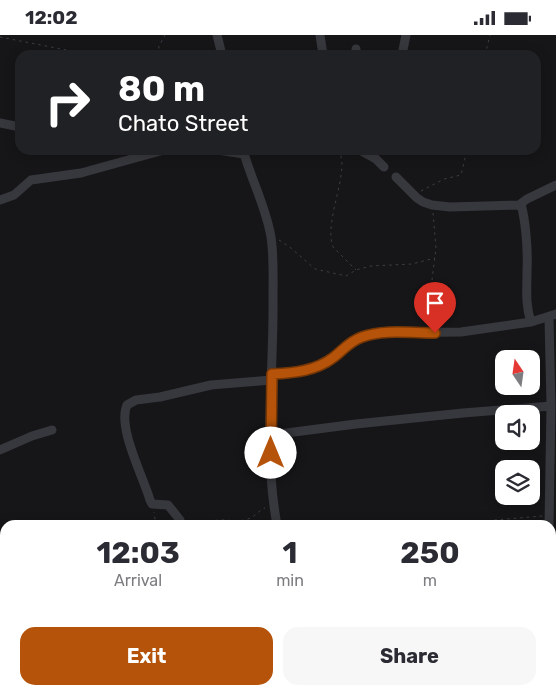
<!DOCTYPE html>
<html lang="en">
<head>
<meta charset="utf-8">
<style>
	body { margin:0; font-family:Rubik,sans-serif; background:#f7f7f7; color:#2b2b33; height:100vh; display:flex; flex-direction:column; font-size:19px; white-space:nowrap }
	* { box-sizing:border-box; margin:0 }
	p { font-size:16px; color:#7c7c81 }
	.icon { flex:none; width:28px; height:28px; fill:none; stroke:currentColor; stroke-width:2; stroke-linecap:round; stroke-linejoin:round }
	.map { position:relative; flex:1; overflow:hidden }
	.sheet { position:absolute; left:0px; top:485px; width:556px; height:175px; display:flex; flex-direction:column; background:#fff; border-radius:15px 15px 0 0; box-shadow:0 2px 12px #0003 }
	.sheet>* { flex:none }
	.hud { position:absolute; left:15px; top:15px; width:526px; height:105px; border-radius:15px; box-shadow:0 2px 12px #0003; background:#202124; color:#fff; overflow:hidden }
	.needle { width:32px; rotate:347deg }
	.buttons { position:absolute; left:495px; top:315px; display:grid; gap:10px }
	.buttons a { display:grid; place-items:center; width:45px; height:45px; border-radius:10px; background:#fff; box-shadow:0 2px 12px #0003; font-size:25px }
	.pin { position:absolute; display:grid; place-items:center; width:42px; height:42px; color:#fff; margin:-51px -21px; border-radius:50% 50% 50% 0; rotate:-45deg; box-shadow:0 0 5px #0007 }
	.pin .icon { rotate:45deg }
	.me { position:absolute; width:55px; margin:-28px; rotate:0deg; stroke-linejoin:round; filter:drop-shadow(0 0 4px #0008) }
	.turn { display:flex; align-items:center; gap:18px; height:105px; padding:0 20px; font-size:22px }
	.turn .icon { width:65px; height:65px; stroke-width:2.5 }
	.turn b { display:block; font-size:35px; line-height:42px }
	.eta { display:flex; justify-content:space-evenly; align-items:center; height:85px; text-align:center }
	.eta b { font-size:30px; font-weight:700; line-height:35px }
	.primary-button { display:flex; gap:10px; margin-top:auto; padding:10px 20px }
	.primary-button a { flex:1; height:58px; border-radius:15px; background:#b45309; color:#fff; font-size:20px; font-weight:700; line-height:58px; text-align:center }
	.primary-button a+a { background:#f7f7f7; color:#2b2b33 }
	.status { display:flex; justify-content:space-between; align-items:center; height:35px; padding:0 25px; background:#fff; direction:ltr }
	.status svg { height:14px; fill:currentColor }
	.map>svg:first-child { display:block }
</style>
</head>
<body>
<div class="status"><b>12:02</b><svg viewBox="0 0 49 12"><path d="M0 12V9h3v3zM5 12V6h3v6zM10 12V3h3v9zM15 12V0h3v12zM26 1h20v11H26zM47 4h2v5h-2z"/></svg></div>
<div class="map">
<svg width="556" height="660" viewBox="0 0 556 660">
	<rect width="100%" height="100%" fill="#161618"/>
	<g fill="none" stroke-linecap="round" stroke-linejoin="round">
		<!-- path -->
		<path stroke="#3d3f44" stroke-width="1" stroke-dasharray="2.5 4" stroke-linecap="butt" d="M0,2L92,20
			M158,20L159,11L165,0
			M485,20L490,0
			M338,115C352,133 323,186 333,212L356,235
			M421,156L444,144L461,140L467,115
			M433,178L436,213L432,245L434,289
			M279,205L291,213L315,234L346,241L356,235L371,231L412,229L435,223
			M152,490L155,484L154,477
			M203,490C219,480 233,489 248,484C255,482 259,475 265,473
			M436,490L542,481
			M0,631L5,629
			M0,638L5,640
			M42,655L62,660
			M82,660L98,655"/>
		<!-- minor -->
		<path stroke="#37383d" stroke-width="9" d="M217,0L222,20
			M320,0L323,20
			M356,14V20
			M402,20L406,0
			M0,88L20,92
			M218,115L244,119
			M243,115C251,144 266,172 271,202C274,222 273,243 273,263C274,338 263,415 277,490
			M360,115L376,124L384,132
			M396,142L417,163L423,167L432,170L450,172L519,170L527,164L556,150
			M0,165L14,160L31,145L81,138L164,115
			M521,169C526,188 528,216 527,236C527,254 525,269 531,287
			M549,283L551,371L549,490
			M272,339L304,336L317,332L335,322L354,305L374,298L461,297L531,287L556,279
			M271,400L356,389L463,378L551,371
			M0,415L32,401L52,395
			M180,485L168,470L152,469L150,465C143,441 117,392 127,370L136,365L160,362L211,350L271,345
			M551,535L556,559
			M551,652H556
			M314,655L318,660"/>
	</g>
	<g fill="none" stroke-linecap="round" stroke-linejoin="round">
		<defs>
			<path id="route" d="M271,418L272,339C294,338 316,336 334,322C343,315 350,306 362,302C384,294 411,298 435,298"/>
		</defs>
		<!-- route casing -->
		<use href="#route" stroke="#753606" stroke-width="12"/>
		<!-- route -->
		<use href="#route" stroke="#b45309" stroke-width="9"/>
	</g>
</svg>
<div class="buttons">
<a><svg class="needle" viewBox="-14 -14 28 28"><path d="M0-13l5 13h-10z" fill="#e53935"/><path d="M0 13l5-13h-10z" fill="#7c7c81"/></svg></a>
<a><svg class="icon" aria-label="sound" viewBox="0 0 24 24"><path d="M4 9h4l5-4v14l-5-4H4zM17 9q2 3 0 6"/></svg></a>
<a><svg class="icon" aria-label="layers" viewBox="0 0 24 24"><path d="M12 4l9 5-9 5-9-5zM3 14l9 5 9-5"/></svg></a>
</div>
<div class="pin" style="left:435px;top:298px;background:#d93025"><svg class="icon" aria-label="arrive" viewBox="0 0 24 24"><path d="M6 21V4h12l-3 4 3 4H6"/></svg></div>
<svg class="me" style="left:271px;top:418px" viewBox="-20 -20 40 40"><circle r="19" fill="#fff"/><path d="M0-13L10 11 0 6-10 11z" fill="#b45309"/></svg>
<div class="hud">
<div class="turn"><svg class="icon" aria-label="right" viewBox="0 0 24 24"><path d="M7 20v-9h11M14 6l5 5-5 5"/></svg><div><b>80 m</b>Chato Street</div></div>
</div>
<section class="sheet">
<div class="eta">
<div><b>12:03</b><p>Arrival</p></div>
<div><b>1</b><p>min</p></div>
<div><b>250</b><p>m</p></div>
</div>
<div class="primary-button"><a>Exit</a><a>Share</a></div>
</section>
</div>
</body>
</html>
